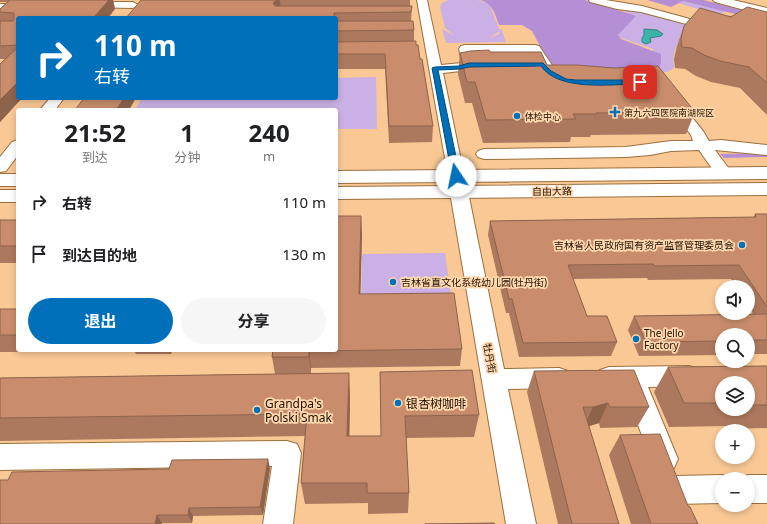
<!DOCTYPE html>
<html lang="zh">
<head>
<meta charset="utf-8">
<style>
	body { margin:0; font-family:"Noto Sans","Noto Sans SC",sans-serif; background:#f6f6f6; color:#202124; height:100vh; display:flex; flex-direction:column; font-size:15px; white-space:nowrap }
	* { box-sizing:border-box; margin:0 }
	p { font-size:13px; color:#757577 }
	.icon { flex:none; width:22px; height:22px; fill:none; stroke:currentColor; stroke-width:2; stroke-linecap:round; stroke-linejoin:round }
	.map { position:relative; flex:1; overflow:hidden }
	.side { position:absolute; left:16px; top:108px; width:322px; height:244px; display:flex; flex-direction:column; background:#fff; border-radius:4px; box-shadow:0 2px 6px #0003 }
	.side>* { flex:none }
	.top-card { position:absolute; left:16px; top:16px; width:322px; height:84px; border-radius:4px; box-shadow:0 2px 6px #0003; background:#0070bb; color:#fff; overflow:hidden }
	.tools { position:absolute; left:715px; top:280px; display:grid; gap:8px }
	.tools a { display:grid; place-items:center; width:40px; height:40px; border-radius:50%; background:#fff; box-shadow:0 2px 6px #0003; font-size:20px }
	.pin { position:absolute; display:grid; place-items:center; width:34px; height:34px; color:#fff; margin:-17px; border-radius:8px; box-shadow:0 2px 6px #0006 }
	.me { position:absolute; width:44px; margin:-22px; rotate:349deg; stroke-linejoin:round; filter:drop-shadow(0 0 3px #0008) }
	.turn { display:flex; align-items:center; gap:14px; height:84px; padding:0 12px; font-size:18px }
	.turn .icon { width:52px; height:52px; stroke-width:2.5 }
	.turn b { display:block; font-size:28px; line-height:34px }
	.eta { display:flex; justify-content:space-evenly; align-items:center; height:68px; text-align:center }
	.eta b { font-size:24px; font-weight:700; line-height:28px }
	.primary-button { display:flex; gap:8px; margin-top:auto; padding:8px 12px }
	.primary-button a { flex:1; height:46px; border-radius:24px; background:#0070bb; color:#fff; font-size:16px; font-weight:700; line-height:46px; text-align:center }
	.primary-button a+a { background:#f6f6f6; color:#202124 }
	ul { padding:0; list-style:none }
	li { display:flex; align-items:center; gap:12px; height:52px; padding:0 12px }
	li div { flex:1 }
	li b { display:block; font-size:15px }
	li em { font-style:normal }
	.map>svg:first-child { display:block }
</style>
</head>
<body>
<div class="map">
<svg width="767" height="524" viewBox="0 0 767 524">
	<rect width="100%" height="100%" fill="#f9c895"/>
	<!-- green -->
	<path fill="#cbb0e5" d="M448,0H478L489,4L500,31L489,38L499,34L501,28L506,42L446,43L442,29L455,36L445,28L440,7L442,3Z
		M683,1L726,11L716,16L705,11L678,3Z
		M635,10L693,26C680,40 671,47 674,68L667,72H657L653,49L621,38L618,35L634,15L624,11Z
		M376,77L377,129H336V110H135L142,98H336V78Z
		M445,253L453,309L361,310L362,254Z"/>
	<!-- forest -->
	<path fill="#b48fd5" d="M480,0H585L634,15L635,17L618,35L621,39L661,54V63L657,72L571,77L549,63L532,31L522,25H499C495,14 493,4 480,0Z
		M647,0H703L767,16V22L683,1L671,7Z
		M767,153V157L724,158L720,154Z"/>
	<!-- water -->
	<path fill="#39b5ac" stroke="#328478" d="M644,29L657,30L663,34L661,36L650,38L651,42L646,44L642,42V38L644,35Z"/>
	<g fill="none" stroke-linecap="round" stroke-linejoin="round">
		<defs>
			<path id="minor" d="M417,0H427L441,65L462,63L459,49L461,46L465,45H535L539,46L558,74L556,77C542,80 536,63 531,53H472L474,61L488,62L489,65L488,68L443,73L464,175L462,179L456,180L450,179L448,175Z
				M589,0H606L642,6L690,19L747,16L767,21V27L747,22L690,25L641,12L617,9L590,2Z
				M87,2H133L138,5L133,8L83,7L82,5Z
				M0,4H14L19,7L4,20L0,21V13L3,10H0Z
				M50,98H64L55,110H40Z
				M673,99L678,100L703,131L709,141L721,140L767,145V155L715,150L732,173L730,177L724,178L718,177L699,150L671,151L650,155L626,157L484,159L478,157L476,154L478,151L484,149L626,147L671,141H693L691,135L666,103L668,100Z
				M18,140V155L6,171L0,172V157L12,142Z
				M459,187L465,188L468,192L504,369L559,368L568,371L571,378L568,385L559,388L508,389L536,524H506L450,192L453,188Z
				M689,366L698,369L701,376L698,383L689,386L648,387L678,459L674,468L664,472L654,468L624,387H609L600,384L597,377L600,370L609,367Z
				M287,441L297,444L301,453L293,524H263L272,466L0,470V444Z
				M722,475L731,479H722V503L676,504L666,500L662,490L666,480L676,476Z
				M748,475H767V503H748V479H739Z"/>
			<path id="major" d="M713,0H733L767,8V16L715,2Z
				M767,167V179L336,183V171Z
				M0,174H18V186H0Z
				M767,183V195L336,199V187Z
				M0,190H18V202H0Z"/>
		</defs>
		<!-- minor casing -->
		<use href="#minor" stroke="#9b6f3e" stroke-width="2"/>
		<!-- major casing -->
		<use href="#major" stroke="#9b6f3e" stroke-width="2"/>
		<!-- minor -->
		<use href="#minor" fill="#fff" fill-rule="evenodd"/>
		<!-- major -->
		<use href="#major" fill="#fff" fill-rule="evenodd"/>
	</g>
	<!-- wall -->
	<path fill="#ad795e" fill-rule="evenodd" d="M0,0H124H113L115,9L18,18V98H22L0,122V64L5,59H0V9L7,2H0Z
		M141,0H410V6H412L411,21L414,30V41L416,45L420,59L433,126L432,142L389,143L385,69H336V18Z
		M767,12V115L740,88L711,82L696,76L685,69L675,68L674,59L677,46L684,26L731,17Z
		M490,52L547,65L695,112L686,134L591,135L590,137H571L570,142L483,143L472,103H465L458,74L460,53Z
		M755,214H767V354H748V335H722V355L639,356L628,330L634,316L753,314L748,306V287H736L731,279L648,280L647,278L573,279L587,316L617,342L611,356L519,357L509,313H506L488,235L490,221L754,217Z
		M0,220H18V263H0Z
		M362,233L360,294L462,349L460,366L311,368V374L350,396L349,436H381L380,372L479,415L474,437L406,438L409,493L408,513L368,514V503L305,504L301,483L305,436L0,441V378L275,374L272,357Z
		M0,309H18V350H37L36,352H0Z
		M134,350H172L171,354H136Z
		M767,366V428L728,429V426L669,427L654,392L668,367ZM722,383H748V409H722Z
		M534,371L649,407L637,427L600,428L599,423L589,426L619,524H558L527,392Z
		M620,435L688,506L698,524H631L609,455Z
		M270,468L263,515L193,516L192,523L0,524Z"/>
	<!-- shaded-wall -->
	<path fill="#8d634c" d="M109,0H113L115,9L108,18H93Z
		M277,0H280L281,12L273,3Z
		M18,82V98H22L0,122V100Z
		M124,98H136L129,110H116Z
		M361,216L362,233L360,311L359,294Z
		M169,350H172L171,354Z
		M309,351L311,368V374L309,357Z
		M349,373L350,396L349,458L347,436Z
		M608,403L599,423L583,428L593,407Z
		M268,459L270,468L263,515L260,507Z
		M189,508L193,516L192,523L188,515Z
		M157,515L162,523V524H155Z"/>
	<!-- building -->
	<path fill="#c98d6d" stroke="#8d634c" d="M10,0H109L93,18H18V45L0,46V21H13L14,19V13L0,12V9Z
		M141,0H277L273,3L275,6H412L411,12L334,13V18H126Z
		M747,7L767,12V83L749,67L720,61L704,55L692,48L682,47L681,39L684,26L700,8L731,17Z
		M336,21H413L414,30L336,31Z
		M416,41V45H418L420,59H422L433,126H389L385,54H336V42Z
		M18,47V82L0,100V64Z
		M489,50L490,52H541L547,65H577L614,68L658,66L695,112L596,113V114H573L576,119L486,120L475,82H467L460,53L470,51Z
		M84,98H124L116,110H75Z
		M755,214H767V307L739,265L655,266L653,264L568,265L587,316H607L617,342L523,343L512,299H509L490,221L756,217Z
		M336,216H361L359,294L454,293L462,349L309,351V357H272L273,350H336Z
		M0,220H18V246H0Z
		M0,309H18V335H0Z
		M767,314V340H748V335H722V341L646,342L634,316Z
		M767,366V405H748V383H722V403H684L668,367Z
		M472,370L479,415L405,416L409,493H367V483H301L307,414L0,418V378L349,373L347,436H381L380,372Z
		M634,370L649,407H610L608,403L593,407H583L619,524H572L534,371Z
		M660,434L688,506L690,507L698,524H651L620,435Z
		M268,459L260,507L189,508L188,515H157L155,524H0V480H8L12,472L169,469L172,460Z
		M494,523L495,524H425Z"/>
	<!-- route -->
	<path fill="#0070bb" stroke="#00497a" d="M469,63H543L551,71L566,79L576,80H640L643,82L640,84C612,84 559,92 541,66L469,67L460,69L438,70L460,176L456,178L452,176L432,68L435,67L459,66Z"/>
	<!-- markers -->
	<g fill="#0070bb" stroke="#ffd8af" stroke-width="1.5">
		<path d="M613 106h4v4h4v4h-4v4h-4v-4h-4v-4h4z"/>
		<circle cx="517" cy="116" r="4"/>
		<circle cx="742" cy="245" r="4"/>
		<circle cx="393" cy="282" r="4"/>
		<circle cx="636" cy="339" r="4"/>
		<circle cx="398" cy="403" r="4"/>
		<circle cx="257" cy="410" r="4"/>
	</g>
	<g text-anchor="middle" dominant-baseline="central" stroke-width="3.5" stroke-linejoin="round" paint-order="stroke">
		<!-- far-poi labels -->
		<g font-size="9" fill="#211000" stroke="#ffd8af" text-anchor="start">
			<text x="624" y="112">第九六四医院南湖院区</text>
			<text x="525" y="116">体检中心</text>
		</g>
		<!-- street labels -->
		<g font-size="10" fill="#211000" stroke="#ffd8af">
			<text transform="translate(552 191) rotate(-1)">自由大路</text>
			<text transform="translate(490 358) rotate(79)">牡丹街</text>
		</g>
		<!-- poi labels -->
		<g font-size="10" fill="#211000" stroke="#ffd8af" text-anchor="start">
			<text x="734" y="245" text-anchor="end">吉林省人民政府国有资产监督管理委员会</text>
			<text x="401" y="282">吉林省直文化系统幼儿园(牡丹街)</text>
			<text x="644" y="333">The Jello<tspan x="644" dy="12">Factory</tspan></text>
		</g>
		<!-- near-poi labels -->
		<g font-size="12" fill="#211000" stroke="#ffd8af" text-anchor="start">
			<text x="265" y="403">Grandpa's<tspan x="265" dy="14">Polski Smak</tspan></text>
			<text x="406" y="403">银杏树咖啡</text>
		</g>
	</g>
</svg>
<div class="tools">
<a><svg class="icon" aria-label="sound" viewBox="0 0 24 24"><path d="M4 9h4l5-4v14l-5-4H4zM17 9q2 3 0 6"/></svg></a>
<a><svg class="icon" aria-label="search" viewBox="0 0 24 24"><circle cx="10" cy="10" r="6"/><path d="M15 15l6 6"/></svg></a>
<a><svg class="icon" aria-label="layers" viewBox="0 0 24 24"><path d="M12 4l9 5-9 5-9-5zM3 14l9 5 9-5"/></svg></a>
<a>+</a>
<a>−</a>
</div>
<div class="pin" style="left:640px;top:82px;background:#d93025"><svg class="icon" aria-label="arrive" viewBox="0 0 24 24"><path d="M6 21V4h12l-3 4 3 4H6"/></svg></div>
<svg class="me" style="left:456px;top:176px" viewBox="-20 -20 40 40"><circle r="19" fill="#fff"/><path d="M0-13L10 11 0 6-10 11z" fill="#0070bb"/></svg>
<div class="top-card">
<div class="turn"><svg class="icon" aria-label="right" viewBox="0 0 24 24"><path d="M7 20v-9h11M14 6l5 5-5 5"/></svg><div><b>110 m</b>右转</div></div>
</div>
<section class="side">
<div class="eta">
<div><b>21:52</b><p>到达</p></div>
<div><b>1</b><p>分钟</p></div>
<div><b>240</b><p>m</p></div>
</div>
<ul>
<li><svg class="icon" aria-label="right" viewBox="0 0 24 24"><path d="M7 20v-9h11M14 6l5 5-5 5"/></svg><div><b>右转</b></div><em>110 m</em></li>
<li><svg class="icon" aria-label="arrive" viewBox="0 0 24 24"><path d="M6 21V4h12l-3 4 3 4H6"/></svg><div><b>到达目的地</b></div><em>130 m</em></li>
</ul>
<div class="primary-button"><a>退出</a><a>分享</a></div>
</section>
</div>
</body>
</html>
